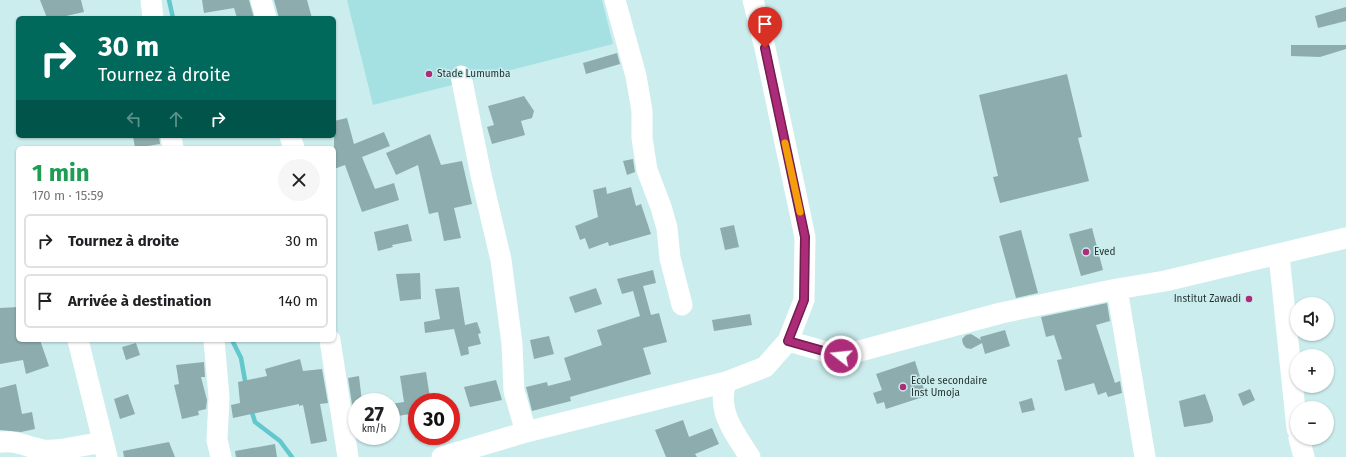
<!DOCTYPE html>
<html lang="fr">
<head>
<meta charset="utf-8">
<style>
	body { margin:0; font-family:"Fira Sans",sans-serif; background:#f6f6f6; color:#202124; height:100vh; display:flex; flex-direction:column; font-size:15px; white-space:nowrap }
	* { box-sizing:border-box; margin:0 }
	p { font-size:13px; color:#757577 }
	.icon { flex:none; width:22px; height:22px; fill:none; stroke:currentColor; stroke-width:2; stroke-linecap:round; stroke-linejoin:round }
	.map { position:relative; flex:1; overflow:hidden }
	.panel { position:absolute; left:16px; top:146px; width:320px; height:196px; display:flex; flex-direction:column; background:#fff; border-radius:6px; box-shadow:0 1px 3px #0004 }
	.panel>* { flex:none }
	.banner { position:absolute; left:16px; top:16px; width:320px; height:122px; border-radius:6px; box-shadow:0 1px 3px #0004; background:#00695c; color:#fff; overflow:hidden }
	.buttons { position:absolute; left:1290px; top:297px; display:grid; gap:8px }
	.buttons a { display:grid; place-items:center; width:44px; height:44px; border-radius:50%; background:#fff; box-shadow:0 1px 3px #0004; font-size:20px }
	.speed { position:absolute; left:348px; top:393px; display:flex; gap:8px; font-size:20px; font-weight:700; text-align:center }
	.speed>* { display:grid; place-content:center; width:52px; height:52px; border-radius:50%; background:#fff; box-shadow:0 1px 3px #0004; line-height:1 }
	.speed small { font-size:10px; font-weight:400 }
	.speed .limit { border:6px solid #d22; background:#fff; color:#111 }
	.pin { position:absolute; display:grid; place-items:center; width:34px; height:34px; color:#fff; margin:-41px -17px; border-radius:50% 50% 50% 0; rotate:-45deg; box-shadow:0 0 4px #0007 }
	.pin .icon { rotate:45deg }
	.me { position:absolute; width:44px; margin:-22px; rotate:286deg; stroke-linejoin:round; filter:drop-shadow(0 0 3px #0008) }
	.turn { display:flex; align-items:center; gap:14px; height:84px; padding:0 16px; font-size:18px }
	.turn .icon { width:52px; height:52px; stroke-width:2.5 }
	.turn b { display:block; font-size:28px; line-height:34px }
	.lanes { display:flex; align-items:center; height:38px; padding:0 16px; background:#0003; justify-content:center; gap:20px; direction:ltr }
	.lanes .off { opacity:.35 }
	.round { display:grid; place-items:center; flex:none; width:42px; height:42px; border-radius:21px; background:#f6f6f6 }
	.head { display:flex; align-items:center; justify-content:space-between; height:68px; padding:0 16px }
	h1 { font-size:24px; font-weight:700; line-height:30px; color:#1e9e55 }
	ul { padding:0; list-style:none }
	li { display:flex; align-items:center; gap:12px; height:54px; margin:0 8px 6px; padding:0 8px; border:2px solid #e0e0e0; border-radius:6px }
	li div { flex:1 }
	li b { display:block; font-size:15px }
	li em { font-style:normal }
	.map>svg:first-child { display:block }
</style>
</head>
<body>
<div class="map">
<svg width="1346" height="457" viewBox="0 0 1346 457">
	<rect width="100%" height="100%" fill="#ccedee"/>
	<!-- green -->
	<path fill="#a5e0e2" d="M347,0H602L613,44L373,105Z"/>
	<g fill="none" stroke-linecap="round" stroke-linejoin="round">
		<!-- stream -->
		<path stroke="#62c8cc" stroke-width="4.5" d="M169,0L173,18
			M232,340L241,358L246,386
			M251,409L255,422L280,441L292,457"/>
	</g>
	<!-- building -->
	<path fill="#8dacad" d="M40,0H81L84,12L57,18H47Z
		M202,0H249L254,18H237L234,8L204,13Z
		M274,0H307L312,18H279Z
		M1346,7V21L1318,28L1315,16Z
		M1291,45H1346V49L1320,57L1291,56Z
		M617,53L620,64L586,74L583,63Z
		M1067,74L1082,137L1078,138L1089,181L1000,203L993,177L998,176L979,95Z
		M524,96L534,111L532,118L521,121L525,135L492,144L487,127L494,125L488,106Z
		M347,118L354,144L384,132L390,146L362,157L375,189L394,183L399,200L362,212L345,165L334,169V121Z
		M430,134L441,165L462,161L472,204L454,208L461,238L444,241L438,212L429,214L418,165L396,175L386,153Z
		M133,136H159L160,144L135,148Z
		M633,159L635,172L627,175L623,161Z
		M606,187L607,194L631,187L636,206L641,204L651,234L609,246L608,242L589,249L585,238L580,240L575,226L598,217L593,190Z
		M408,224L412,241L392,245L393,247L378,251L374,232Z
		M734,225L739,247L725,250L720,228Z
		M1092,228L1103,270L1081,276L1069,234Z
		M1021,230L1038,293L1016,298L999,236Z
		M653,270L656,283L643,286L651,315L659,313L667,342L643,348L651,374L570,397L571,401L532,411L526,387L547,382L548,386L571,380L564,358L602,345L597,330L640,316L633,291L622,294L617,279Z
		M420,273L421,299L400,301L396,274Z
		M459,287L465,325L477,322L481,333L478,334L481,344L468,347L469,354L461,356L454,329L425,333L424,322L440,319L435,289Z
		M596,288L602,304L575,313L569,297Z
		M1107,303L1110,321L1096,325L1115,383L1120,381L1122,393L1108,397L1106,392L1098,395L1094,383L1065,391L1057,360L1062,359L1054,335L1046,337L1041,317Z
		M18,307V340H40L49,366L26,374L23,360L0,364V308Z
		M750,314L752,325L714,331L712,320Z
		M1005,330L1010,346L985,354L982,343L971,349L966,348L963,344L962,339L966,335L971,334L981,340L980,337Z
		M549,336L554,354L534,359L530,340Z
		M136,343L140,355L126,360L122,347Z
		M300,359L303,371L322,369L328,403L320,404L327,441L311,444L303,405L299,406V404L233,418L231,405L240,403L238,382L267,376L265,369Z
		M915,361L926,396L886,409L884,402L877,404L873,393L882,390L876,374Z
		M204,362L205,377H201L207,400L206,409L198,411L199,415L182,419L174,385L179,384L176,365Z
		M426,372L430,398H426L427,402H417V413L391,417V404L404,402L400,376Z
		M359,376L362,402H357V437L348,378Z
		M496,380L502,400L470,407L464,387Z
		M16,384L22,414L32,412L35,429L21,432L0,430V388Z
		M1250,389L1255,400L1243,406L1238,394Z
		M128,394L135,414L120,419L114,399Z
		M1205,394L1213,417V421L1210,423L1184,427L1179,401Z
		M1032,398L1035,410L1022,413L1019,402Z
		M683,420L689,437L712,428L719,444L695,454L697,457H666L655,430Z
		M169,442L175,457H124L123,451Z
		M275,444L277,457H236L235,451Z"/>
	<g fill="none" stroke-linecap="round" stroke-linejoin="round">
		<!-- minor -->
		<path stroke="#fff" stroke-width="21" d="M151,0L153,18
			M261,0L266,18
			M615,0L636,76L642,111V138L647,170L661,207L667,228L670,258L682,305
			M461,76L481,175L501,260L512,344L514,391L526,432
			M171,136L173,148
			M290,136L294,148
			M1279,255L1297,429
			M1117,289L1145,457
			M78,340L107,457
			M214,340L219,397L217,440L221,457
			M330,340L348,457
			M788,341L841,356L1001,313L1117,289L1165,281L1346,238
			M726,382C716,411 735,434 750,457
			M1299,438L1304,457
			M0,442C17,440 27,447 43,450C62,452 83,444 102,443
			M442,457L526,432L726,382L765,367L788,341L804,300L805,237L765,48L753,0"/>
	</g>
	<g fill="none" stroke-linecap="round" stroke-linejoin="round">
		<defs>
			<path id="route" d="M765,48L805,237L804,300L788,341L841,356"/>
		</defs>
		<!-- route casing -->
		<use href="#route" stroke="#701d4f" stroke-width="10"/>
		<!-- route -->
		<use href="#route" stroke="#ad2c79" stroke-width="7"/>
		<!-- slow -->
		<path stroke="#f59e0b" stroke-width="7" d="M785,143L800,212"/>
	</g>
	<!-- markers -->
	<g fill="#ad2c79" stroke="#ccedee" stroke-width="1.5">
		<circle cx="429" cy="74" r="4"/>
		<circle cx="1086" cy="252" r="4"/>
		<circle cx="1249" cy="299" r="4"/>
		<circle cx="903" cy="387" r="4"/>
	</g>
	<g text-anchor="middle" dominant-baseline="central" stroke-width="3" stroke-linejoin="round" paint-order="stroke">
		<!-- poi labels -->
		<g font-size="10" fill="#243131" stroke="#ccedee" text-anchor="start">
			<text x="437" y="74">Stade Lumumba</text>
			<text x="1094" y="252">Eved</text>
			<text x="1241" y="299" text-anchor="end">Institut Zawadi</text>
			<text x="911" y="381">Ecole secondaire<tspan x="911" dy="12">Inst Umoja</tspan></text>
		</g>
	</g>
</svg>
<div class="buttons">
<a><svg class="icon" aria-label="sound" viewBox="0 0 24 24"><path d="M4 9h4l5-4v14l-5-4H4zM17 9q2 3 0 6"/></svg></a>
<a>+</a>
<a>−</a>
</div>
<div class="speed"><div>27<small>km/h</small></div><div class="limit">30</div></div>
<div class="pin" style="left:765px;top:48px;background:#d93025"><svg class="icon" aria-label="arrive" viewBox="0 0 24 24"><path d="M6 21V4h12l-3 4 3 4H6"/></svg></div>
<svg class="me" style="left:841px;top:356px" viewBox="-20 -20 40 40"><circle r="17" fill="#ad2c79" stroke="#fff" stroke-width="3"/><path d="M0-11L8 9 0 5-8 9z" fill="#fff"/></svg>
<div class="banner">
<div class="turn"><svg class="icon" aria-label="right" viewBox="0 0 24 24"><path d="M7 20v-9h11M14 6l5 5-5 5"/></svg><div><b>30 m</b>Tournez à droite</div></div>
<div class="lanes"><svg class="icon off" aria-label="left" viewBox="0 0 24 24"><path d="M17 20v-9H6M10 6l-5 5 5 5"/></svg><svg class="icon off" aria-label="ahead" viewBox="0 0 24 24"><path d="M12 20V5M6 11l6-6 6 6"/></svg><svg class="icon" aria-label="right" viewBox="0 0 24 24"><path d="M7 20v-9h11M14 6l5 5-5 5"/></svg></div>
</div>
<section class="panel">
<div class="head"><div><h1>1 min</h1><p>170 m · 15:59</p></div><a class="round"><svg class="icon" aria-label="close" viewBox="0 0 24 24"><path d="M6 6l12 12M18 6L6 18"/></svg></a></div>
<ul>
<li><svg class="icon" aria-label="right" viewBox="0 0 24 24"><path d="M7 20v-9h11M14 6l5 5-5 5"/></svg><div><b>Tournez à droite</b></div><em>30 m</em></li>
<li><svg class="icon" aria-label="arrive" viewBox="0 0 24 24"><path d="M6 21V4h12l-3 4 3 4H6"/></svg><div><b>Arrivée à destination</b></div><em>140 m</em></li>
</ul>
</section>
</div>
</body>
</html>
